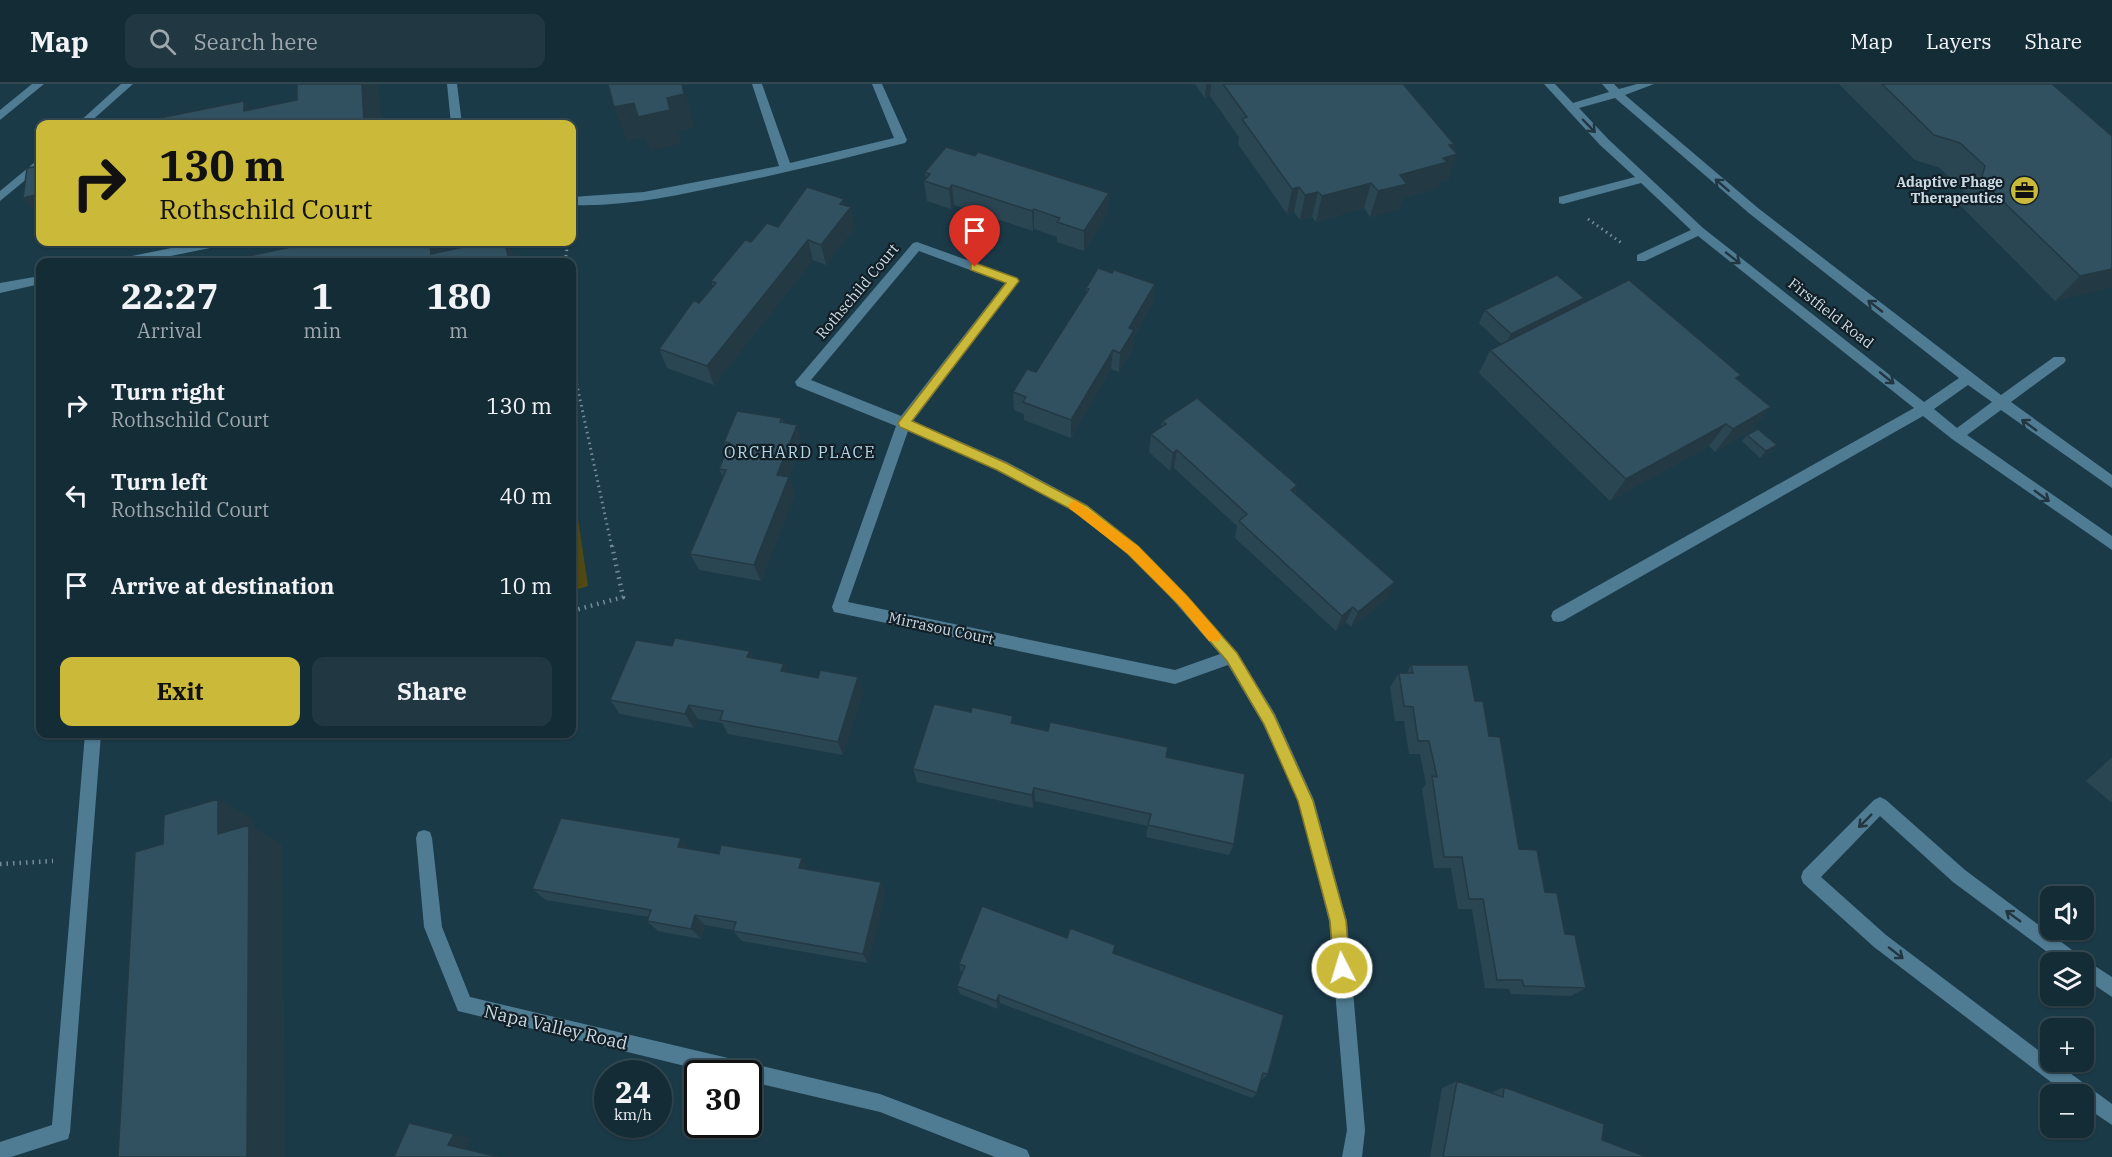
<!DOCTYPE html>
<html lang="en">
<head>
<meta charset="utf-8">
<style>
	body { margin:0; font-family:"IBM Plex Serif",serif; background:#213842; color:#f1f3f6; height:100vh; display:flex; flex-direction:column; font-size:22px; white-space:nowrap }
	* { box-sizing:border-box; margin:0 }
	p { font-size:20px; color:#9da7ad }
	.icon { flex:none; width:33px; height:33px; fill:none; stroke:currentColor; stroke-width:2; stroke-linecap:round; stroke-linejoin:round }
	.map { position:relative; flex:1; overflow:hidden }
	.sheet { position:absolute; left:36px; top:174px; width:540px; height:480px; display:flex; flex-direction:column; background:#142c36; border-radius:12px; box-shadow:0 2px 4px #0004,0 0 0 2px #334851 }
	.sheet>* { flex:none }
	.guide { position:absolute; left:36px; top:36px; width:540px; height:126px; border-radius:12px; box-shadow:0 2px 4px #0004,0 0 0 2px #334851; background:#cbb939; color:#111; overflow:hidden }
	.controls { position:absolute; left:2040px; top:802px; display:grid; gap:12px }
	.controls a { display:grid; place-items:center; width:54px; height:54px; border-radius:12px; background:#142c36; box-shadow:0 2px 4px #0004,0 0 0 2px #334851; font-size:30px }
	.speed { position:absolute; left:594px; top:976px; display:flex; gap:12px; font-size:30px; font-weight:700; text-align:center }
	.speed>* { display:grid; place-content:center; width:78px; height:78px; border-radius:50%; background:#142c36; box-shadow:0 2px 4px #0004,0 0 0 2px #334851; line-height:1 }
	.speed small { font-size:15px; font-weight:400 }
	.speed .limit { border:3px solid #111; border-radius:9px; background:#fff; color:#111 }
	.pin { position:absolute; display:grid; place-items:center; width:51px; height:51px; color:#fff; margin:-62px -26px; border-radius:50% 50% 50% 0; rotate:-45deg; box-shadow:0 0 6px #0007 }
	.pin .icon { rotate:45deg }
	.me { position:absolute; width:66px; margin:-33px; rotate:355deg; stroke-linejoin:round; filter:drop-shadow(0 0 4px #0008) }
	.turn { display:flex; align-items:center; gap:21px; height:126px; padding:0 24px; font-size:27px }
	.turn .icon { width:78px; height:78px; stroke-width:2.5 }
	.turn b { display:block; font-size:42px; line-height:51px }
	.eta { display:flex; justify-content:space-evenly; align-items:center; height:102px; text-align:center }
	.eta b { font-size:36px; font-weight:700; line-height:42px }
	.button { display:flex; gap:12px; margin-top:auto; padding:12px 24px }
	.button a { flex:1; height:69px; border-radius:12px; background:#cbb939; color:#111; font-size:24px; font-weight:700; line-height:69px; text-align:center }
	.button a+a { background:#213842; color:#f1f3f6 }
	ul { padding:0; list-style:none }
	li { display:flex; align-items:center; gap:18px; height:90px; padding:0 24px }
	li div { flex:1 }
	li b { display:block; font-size:22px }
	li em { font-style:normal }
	header { display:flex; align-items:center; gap:36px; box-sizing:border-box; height:84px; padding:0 30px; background:#142c36; border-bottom:2px solid #334851 }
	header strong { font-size:28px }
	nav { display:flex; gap:33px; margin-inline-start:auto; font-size:21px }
	.search { width:420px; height:54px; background:#213842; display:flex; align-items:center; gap:15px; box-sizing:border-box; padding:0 21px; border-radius:12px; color:#9da7ad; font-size:22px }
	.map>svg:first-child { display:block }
</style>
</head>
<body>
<header>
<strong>Map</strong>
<div class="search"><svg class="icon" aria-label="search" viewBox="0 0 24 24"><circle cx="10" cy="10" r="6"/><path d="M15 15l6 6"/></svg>Search here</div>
<nav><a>Map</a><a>Layers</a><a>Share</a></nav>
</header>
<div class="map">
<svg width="2112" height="1073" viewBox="0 0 2112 1073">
	<rect width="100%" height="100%" fill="#1b3a48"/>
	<!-- green -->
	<path fill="#504913" d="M572,395L588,502L572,507Z"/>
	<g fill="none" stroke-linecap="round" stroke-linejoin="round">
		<!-- path-far1 -->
		<path stroke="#768d99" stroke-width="3" stroke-dasharray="1.5 4" stroke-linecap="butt" d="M1588,135L1623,160
			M565,178L568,158
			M572,278L612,464"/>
		<!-- path -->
		<path stroke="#768d99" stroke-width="4.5" stroke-dasharray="1.5 5" stroke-linecap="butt" d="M572,527L623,513L612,462
			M0,780L53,777"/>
		<!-- minor -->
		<path fill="#4f7c93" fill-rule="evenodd" d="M32,0H44L0,36V26Z
			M121,0H133L88,40H77Z
			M447,0H457L462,40H451Z
			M752,0H762L790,79L894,54L872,0H882L907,56L905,59C847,74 789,88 731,100C679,111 625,123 572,121V113L644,108L779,82Z
			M1544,0H1555L1573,19L1609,8L1602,0H1614L1619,5L1637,0H1654L1625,11L1758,124L2001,311L2054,273H2064L2066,276L2064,279L2011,318L2112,391V404L2001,326L1967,351L2112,452V466L1952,355L1923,332L1563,537L1558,538L1553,537L1551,532L1553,527L1914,324L1698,152L1645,177H1637V171L1691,146L1641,99L1563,120L1559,119V113L1635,93L1600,61ZM1615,14L1750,130L1959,294L1924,318L1703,144L1608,55L1579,24ZM1968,301L1992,318L1957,344L1934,325Z
			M40,74V84L0,117V107Z
			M201,158H226L220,162L141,178H116L122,174Z
			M917,158L1017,194L1019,197L913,337L1007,378L1087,421L1138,462L1187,512L1237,568L1275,630L1314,716L1347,837L1365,1046L1362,1073H1342L1347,1046L1329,837L1298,716L1263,640L1228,581L1175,600L834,528L832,523L896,342L797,302L795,298L913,159ZM919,167L1005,199L901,332L811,296ZM908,347C963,371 1026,396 1077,429C1133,466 1177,521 1220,570L1175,586L848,518Z
			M40,192V200L0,209V199Z
			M85,650H101L70,1048L68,1055L61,1057L11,1073H0V1058L52,1041Z
			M1880,713L1886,716L1965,786L2084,875L2112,893V913L2084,894V879H2062L1953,798L1880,732L1821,793L1886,851L2050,975V978H2055L2112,1020V1041L2084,1022V1011H2068L1874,863L1803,799L1801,793L1803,787L1874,716Z
			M424,746L430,748L432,754L442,843L470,913L880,1010L1027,1066L1030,1073H995L880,1028L748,997V990H718L458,927L424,843L416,754L418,748Z"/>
	</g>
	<!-- wall -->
	<path fill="#2b4653" d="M1195,0H1403L1454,60L1452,65L1457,70L1448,96L1440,98L1438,104L1403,114L1399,125L1370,133L1364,124L1316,138L1312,133L1300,136L1294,128L1287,130L1238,60L1239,53L1210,12L1205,14Z
		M1839,0H2052L2112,203L2055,217L1960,121L1964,108L1940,84L1915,76Z
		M975,72L1109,109L1108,129L1084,167L1057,158V153L1034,145L1033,147L954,121L951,125L927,117L924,97L926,95L925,88Z
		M845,121L855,143L826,181L813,176L714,301L667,284L659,265L713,202L711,197L751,158L778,143Z
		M1112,189L1155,200L1153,219L1134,252L1133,265L1119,288L1111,285L1071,354L1024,336V330L1014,326L1013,308L1036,288L1086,211V204Z
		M1584,214L1580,220L1738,295L1771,323L1752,346L1715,368L1709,362L1610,417L1479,289L1490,266L1501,260L1479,239L1485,226Z
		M782,334L784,339L802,359L789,393L795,411L761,497L699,486L690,470L723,394L719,385L727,367L724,358Z
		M1162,337L1297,401L1295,410L1388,514L1351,543L1346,538L1336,547L1235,454L1237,442L1174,384L1170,387L1149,368L1151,350L1161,343Z
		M1747,351L1777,361L1771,368L1760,374L1742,357Z
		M672,562L750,567L753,574L784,580L788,588L818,594L858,593L863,608L843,671L728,650L722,639L698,635L694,644L620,630L610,616Z
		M1411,581L1475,617L1489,652L1519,765L1545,808L1565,850L1586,904L1571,912L1511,910L1509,905L1485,904L1472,825H1458L1451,784H1434L1422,705L1426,700L1420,670H1409L1404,637H1395L1390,603L1399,589H1407Z
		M1014,640L1166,673L1234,760L1229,771L1146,753L1148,742L1035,717L1033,724L917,698L913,685Z
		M2112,673V719L2086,697Z
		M681,754L690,765L808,786L886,808L868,879L742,857L733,847V846L705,841L701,855L658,847L647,837L649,833L546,816L532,805Z
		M1067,854L1114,870L1268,990L1262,996H1261L1257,1009L1252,1014L1000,919L998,925L960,910L957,902L963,889L961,888L959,880Z
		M1457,997L1491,1009L1504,1003L1602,1056L1647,1073H1430L1442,1004Z"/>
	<!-- shaded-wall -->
	<path fill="#233943" d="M362,0H379L382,40H364Z
		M682,0L695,43L678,47L681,60L650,67L645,53L627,57L614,23L667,14Z
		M1206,0H1211L1210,12L1205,14Z
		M244,17L260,40L244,27Z
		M1454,60L1450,73L1457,70L1448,96L1440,98L1438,104L1403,114L1399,125L1370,133L1378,107L1400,91L1449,61Z
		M1371,99L1364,124L1316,138L1322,112Z
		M952,101L954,121L951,125L949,105Z
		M1299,103L1294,128L1287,130L1292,105Z
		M1318,108L1312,133L1300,136L1305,111Z
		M1109,109L1108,129L1084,167V147Z
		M40,110V133L23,114Z
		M844,115L846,129L851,123L855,143L826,181L821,161L840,120Z
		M1034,125V145L1033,147L1032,127Z
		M808,156L813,176L714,301L707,282Z
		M430,158H442L446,165L448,178L431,170Z
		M505,158H507L518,178H509Z
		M2112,185V203L2055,217L2080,192Z
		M1155,200L1153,219L1134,252L1133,265L1119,288L1120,269L1129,244Z
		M1584,214L1576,228L1504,263L1511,250Z
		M1113,266L1111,285L1071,354V336Z
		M1771,323L1752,346L1715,368L1733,345Z
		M1726,340L1709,362L1610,417L1626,395Z
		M797,341L802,359L783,409L777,391Z
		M1777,361L1771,368L1760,374L1766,367Z
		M1177,366L1174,384L1170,387L1173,369Z
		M789,393L795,411L761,497L754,481Z
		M1297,401L1292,419L1291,406Z
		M1395,498L1388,514L1351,543L1358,528Z
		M1353,523L1346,538L1336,547L1342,532Z
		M750,567L757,582L747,573Z
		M784,580L791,594L781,587Z
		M858,593L863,608L843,671L838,658Z
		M689,621L698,635L694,644L685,630Z
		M194,650H236L207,658Z
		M1034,704L1035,717L1033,724L1032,711Z
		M218,715L253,735V743L282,760L286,1073H247L218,750Z
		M681,754L691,766L678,763Z
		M802,774L808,786L799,784Z
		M881,798L886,808L868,879L863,870Z
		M695,831L705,841L701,855L691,845Z
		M999,911L1000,919L998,925L996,917Z
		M454,1050L471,1054L466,1065L448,1061Z"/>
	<!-- building -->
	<path fill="#325160" stroke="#233943" stroke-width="1.5" d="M297,0H362L364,40H149L150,36L244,17V27L297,16Z
		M608,0H682L684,10L667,14L670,26L638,33L634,19L614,23Z
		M1223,0H1403L1454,60L1449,61L1457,70L1443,74L1447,78L1400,91L1407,100L1378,107L1371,99L1322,112L1318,108L1305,111L1299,103L1292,105L1242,35L1247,33Z
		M1882,0H2052L2112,52V185L2080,192L1981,96L1985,82L1960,59L1934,51Z
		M946,63L975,72L978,68L1109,109L1084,147L1057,138L1060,134L1034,125L1032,127L952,101L949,105L924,97L930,90L925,88Z
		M40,82V110L23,114L27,84Z
		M807,103L844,115L840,120L851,123L821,161L808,156L707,282L659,265L694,216L699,219L716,199L711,197L745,156L751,158L767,139L778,143Z
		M313,158H430L431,170L486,158H505L509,178H240V174Z
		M1098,184L1112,189L1114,186L1155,200L1129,244L1134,246L1120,269L1113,266L1071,336L1023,318L1026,313L1013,308L1027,285L1036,288L1089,205L1086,204Z
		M1557,191L1584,214L1511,250L1485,226Z
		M1629,196L1741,291L1736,294L1771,323L1733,345L1726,340L1626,395L1490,266Z
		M1197,314L1297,401L1291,406L1395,498L1358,528L1353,523L1342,532L1239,437L1247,430L1177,366L1173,369L1151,350L1166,340L1162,337Z
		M737,327L782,334L780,338L797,341L777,391L789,393L754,481L690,470L726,386L719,385L730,359L724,358Z
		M1758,345L1777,361L1766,367L1747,351Z
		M675,554L750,567L747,573L784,580L781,587L818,594L820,586L858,593L838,658L720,636L723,627L689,621L685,630L610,616L636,556L672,562Z
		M1411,581H1468L1475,617H1483L1489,652L1500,653L1519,765L1537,766L1545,808L1557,809L1565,850L1575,851L1586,904L1524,902L1522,896H1497L1483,815H1469L1462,773H1444L1432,692L1437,693L1429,657H1418L1413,623L1404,622L1399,589H1413Z
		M934,620L971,628L972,623L1013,632L1011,639L1048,647L1050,638L1168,663L1166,673L1245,690L1234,760L1148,741L1151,730L1034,704L1032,711L913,685Z
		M218,715V750L249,741L247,1073H118L135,768L163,760L164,731Z
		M561,734L681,754L678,763L719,770L721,761L802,774L799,784L881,798L863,870L733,847L736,838L695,831L691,845L647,837L651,826L532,805Z
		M982,822L1067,854L1070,844L1115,861L1113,869L1284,931L1268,990L1263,989L1257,1009L999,911L996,917L957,902L965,882L959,880Z
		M1457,997L1503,1013L1504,1003L1604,1040L1602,1056L1647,1073H1443Z
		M409,1039L454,1050L448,1061L499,1073H394Z"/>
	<!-- one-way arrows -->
	<defs><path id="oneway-shaft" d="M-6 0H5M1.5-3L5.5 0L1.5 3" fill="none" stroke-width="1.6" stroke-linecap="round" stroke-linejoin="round" transform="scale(1.5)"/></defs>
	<g stroke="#213641">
		<use href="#oneway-shaft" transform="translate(1589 42) rotate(46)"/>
		<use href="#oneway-shaft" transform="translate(1722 101) rotate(-139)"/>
		<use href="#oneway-shaft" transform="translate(1733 174) rotate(38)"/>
		<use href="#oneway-shaft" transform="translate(1875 222) rotate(-142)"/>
		<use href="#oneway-shaft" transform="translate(1887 294) rotate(39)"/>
		<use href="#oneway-shaft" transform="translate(2029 341) rotate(-144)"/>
		<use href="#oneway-shaft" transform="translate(2042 412) rotate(36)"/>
		<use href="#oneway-shaft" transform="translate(1865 737) rotate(135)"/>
		<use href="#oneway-shaft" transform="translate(2013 832) rotate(-144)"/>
		<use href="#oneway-shaft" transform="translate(1896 869) rotate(38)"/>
	</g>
	<!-- route -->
	<path fill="#cbb939" stroke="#847825" stroke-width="1.5" d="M975,179L1017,194L1019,197L912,337L1006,379L1087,422L1138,462L1187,512L1237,569L1274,631L1313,717L1346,837L1350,884L1348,889L1342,892L1336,889L1334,884L1330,837L1298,717L1264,640L1227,577L1178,520L1128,470L1078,429L997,386L900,343L898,339L1006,199L971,186V180Z"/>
	<!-- slow -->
	<path fill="#f59e0b" d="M1075,416L1138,462L1187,512L1219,549L1221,553L1219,557H1209L1178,520L1128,470L1070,425L1068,421Z"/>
	<!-- icons -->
	<defs>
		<symbol id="office-disc" viewBox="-11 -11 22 22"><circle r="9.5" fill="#cbb939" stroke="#121f26"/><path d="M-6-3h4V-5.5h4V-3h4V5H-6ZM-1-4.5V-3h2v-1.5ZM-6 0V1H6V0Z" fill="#111"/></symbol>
	</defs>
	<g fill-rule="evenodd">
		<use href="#office-disc" x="2008" y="90" width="33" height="33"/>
	</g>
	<g text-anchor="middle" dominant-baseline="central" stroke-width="4.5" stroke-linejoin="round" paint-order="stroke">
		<!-- far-poi labels -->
		<g font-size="14" font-weight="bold" fill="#cadae4" stroke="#121f26" text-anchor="end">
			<text x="2003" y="98">Adaptive Phage<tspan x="2003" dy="16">Therapeutics</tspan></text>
		</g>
		<!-- street labels -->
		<g font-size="15" fill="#cadae4" stroke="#121f26">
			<text transform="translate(857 207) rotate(-50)">Rothschild Court</text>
			<text transform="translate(1831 229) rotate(38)">Firstfield Road</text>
			<text transform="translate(941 544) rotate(12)">Mirrasou Court</text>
		</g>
		<!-- neighbourhood labels -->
		<g font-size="16" letter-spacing="1.5" fill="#b4d6e8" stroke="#121f26">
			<text x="800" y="368">ORCHARD PLACE</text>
		</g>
		<!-- near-street labels -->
		<g font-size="18" fill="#cadae4" stroke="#121f26">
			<text transform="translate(556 943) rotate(13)">Napa Valley Road</text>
		</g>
	</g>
</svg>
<div class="controls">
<a><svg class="icon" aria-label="sound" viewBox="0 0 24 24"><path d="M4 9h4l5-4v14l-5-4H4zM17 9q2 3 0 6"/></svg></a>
<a><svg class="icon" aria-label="layers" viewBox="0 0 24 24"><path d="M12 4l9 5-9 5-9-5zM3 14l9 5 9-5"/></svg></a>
<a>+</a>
<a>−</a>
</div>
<div class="speed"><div>24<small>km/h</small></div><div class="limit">30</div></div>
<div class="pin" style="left:975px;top:183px;background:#d93025"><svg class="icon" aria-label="arrive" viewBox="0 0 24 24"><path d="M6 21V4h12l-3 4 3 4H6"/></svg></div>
<svg class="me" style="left:1342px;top:884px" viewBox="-20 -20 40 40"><circle r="17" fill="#cbb939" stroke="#fff" stroke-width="3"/><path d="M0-11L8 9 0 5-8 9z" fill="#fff"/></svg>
<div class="guide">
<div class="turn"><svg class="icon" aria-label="right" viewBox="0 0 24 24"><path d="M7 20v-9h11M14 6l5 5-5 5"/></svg><div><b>130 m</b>Rothschild Court</div></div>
</div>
<section class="sheet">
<div class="eta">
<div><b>22:27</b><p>Arrival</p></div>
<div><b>1</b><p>min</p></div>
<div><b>180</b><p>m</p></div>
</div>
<ul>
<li><svg class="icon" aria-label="right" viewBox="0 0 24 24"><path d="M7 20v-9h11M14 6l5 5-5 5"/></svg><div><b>Turn right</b><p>Rothschild Court</p></div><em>130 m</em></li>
<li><svg class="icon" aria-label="left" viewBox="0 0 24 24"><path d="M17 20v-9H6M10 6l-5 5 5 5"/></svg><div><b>Turn left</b><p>Rothschild Court</p></div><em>40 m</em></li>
<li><svg class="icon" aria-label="arrive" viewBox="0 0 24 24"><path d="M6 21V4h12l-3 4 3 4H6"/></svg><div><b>Arrive at destination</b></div><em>10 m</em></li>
</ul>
<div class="button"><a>Exit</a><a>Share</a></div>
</section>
</div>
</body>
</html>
